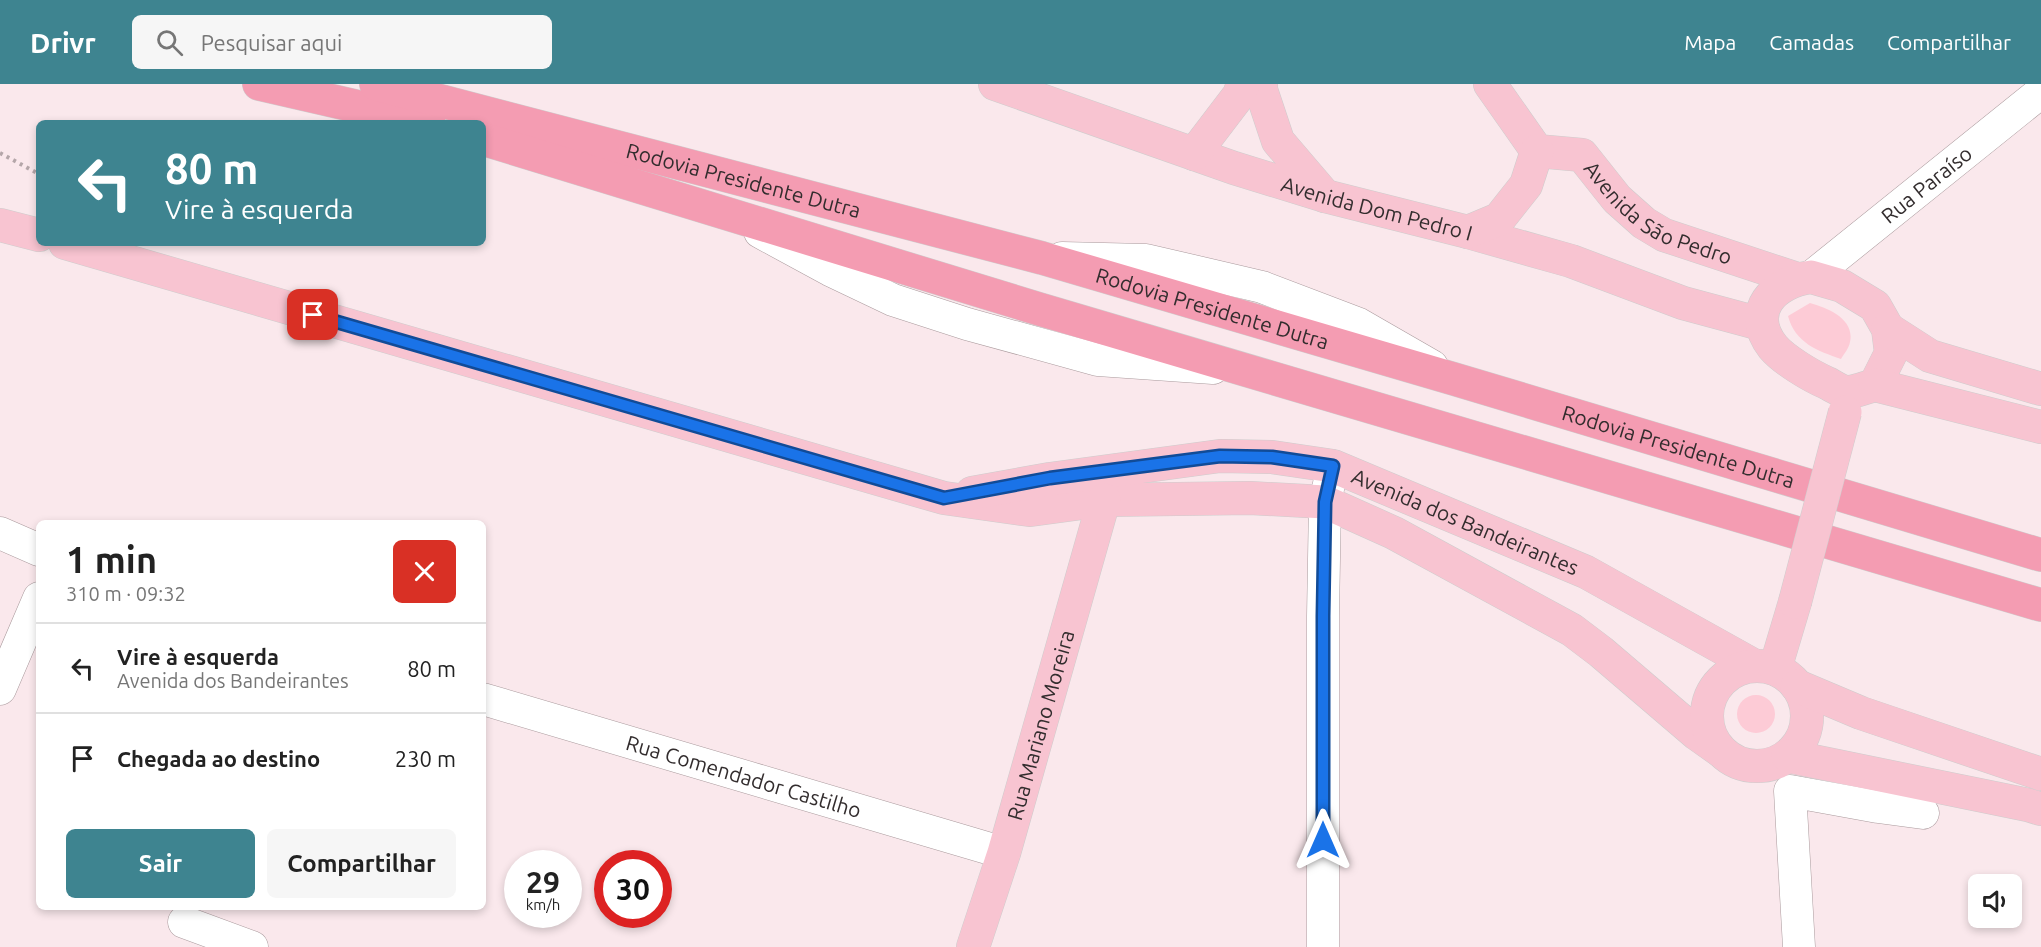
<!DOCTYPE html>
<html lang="pt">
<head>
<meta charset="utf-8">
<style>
	body { margin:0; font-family:Ubuntu,sans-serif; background:#f6f6f6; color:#222; height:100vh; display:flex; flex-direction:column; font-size:22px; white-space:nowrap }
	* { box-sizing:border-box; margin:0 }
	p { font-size:20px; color:#767676 }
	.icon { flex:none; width:33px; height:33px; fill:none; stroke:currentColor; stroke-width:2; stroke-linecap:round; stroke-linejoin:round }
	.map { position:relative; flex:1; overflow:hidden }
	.drawer { position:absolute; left:36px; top:436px; width:450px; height:390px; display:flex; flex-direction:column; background:#fff; border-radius:9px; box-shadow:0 3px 9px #0003 }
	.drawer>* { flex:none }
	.hud { position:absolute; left:36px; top:36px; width:450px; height:126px; border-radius:9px; box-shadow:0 3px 9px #0003; background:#3e8490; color:#fff; overflow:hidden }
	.fabs { position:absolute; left:1968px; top:790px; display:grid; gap:12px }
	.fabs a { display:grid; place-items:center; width:54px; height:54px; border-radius:9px; background:#fff; box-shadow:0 3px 9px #0003; font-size:30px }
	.speed { position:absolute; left:504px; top:766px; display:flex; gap:12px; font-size:30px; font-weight:700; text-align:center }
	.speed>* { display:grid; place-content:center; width:78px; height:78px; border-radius:50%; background:#fff; box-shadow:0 3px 9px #0003; line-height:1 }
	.speed small { font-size:15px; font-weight:400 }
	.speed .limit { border:9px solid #d22; background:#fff; color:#111 }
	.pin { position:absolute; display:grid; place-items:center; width:51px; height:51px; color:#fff; margin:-26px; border-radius:12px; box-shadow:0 3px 9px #0006 }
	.me { position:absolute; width:66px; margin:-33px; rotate:0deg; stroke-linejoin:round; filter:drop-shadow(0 0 4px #0008) }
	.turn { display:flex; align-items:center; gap:21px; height:126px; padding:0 30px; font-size:27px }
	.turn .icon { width:78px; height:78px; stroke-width:2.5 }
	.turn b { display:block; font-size:42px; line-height:51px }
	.round { display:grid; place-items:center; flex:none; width:63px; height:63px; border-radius:9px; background:#f6f6f6 }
	.head { display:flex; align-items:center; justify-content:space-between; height:102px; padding:0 30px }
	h1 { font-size:36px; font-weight:600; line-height:45px }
	.action { display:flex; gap:12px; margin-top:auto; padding:12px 30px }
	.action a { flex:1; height:69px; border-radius:9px; background:#3e8490; color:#fff; font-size:24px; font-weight:600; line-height:69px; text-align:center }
	.action a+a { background:#f6f6f6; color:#222 }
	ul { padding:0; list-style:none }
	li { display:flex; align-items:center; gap:18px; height:90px; padding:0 30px; border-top:2px solid #e0e0e0 }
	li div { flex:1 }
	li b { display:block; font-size:22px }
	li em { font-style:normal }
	header { display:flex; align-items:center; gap:36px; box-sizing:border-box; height:84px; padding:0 30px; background:#3e8490; color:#fff }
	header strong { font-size:28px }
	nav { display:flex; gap:33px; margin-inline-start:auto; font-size:21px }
	.search { width:420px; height:54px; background:#f6f6f6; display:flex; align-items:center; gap:15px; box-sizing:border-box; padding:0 21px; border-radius:9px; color:#767676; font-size:22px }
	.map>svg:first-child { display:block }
</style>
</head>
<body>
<header>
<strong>Drivr</strong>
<div class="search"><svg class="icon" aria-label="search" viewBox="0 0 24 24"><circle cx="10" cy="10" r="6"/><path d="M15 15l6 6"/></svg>Pesquisar aqui</div>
<nav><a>Mapa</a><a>Camadas</a><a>Compartilhar</a></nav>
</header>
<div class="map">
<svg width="2041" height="863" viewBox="0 0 2041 863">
	<rect width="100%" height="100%" fill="#fae8ec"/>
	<!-- green -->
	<path fill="#fdcbd6" d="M1810,219C1828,224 1855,235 1850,258C1849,264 1844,270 1841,275C1818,267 1795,259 1788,232Z
		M1737 630a19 19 0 1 1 38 0a19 19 0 1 1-38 0Z"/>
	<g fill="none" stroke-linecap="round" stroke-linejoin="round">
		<defs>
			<g id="minor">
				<path d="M760,148L830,186L893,216L967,240L1098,276L1213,284"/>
				<path d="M1062,174L1146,176L1262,203L1359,240L1432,282"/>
				<path id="s1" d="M1811,193L2041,8"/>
				<path d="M0,449L39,466"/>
				<path d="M0,605L39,514"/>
				<path id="s2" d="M483,615L1004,769"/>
				<path d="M184,838L252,863"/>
				<path d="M1323,863V532L1325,418L1333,382"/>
				<path d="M1799,863L1790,707L1878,723L1923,729"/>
			</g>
			<g id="major">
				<path id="s3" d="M995,0L1234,84L1325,112L1468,148L1571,177L1683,219L1761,240"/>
				<path d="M1261,0V6L1278,57L1325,112"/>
				<path id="s4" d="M1490,0L1537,67L1582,71L1617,115L1644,139L1664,151L1797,195"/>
				<path d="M1194,70L1239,11L1243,0"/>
				<path d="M0,141L39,151"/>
				<path d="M1468,148L1499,135L1526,101L1537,67"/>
				<path d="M65,159L944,414L1030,426L1104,416L1250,414L1325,418L1394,449L1572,546L1601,568L1697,650L1721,667"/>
				<path d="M1811,193L1842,202L1875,222L1888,245L1891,269L1875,301C1867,303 1856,308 1848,308C1841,308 1833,302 1827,299C1811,292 1784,276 1773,263C1745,227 1774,198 1811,193Z"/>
				<path d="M1888,245L1930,272L2041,305"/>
				<path d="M1875,301L2041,343"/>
				<path id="s5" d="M972,409L1050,395L1220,372L1272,373L1333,382L1586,488L1753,581"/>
				<circle cx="1757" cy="632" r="50"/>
				<path d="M1775,585L1795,518"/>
				<path d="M1797,602L1861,629L2041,690"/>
				<path d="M1788,672L2028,721L2041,725"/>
				<path id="s6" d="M973,863L1004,769L1104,416"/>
			</g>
			<g id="highway">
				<path d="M259,0L429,39"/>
				<path id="s7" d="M376,0L1042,174L1454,295L2041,471"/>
				<path d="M483,55L1039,225L2041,521"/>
			</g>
		</defs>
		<!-- minor casing -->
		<use href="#minor" stroke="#aa9a9d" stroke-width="33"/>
		<!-- major casing -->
		<use href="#major" stroke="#cecdcd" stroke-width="34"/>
		<!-- highway casing -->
		<use href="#highway" stroke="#cecdcd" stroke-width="34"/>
		<!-- path -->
		<path stroke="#b4a6a9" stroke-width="4" stroke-dasharray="3 4.5" stroke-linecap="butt" d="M0,69L39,90"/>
		<!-- minor -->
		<use href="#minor" stroke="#fff" stroke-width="32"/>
		<!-- major -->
		<use href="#major" stroke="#f8c4d1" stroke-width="33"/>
		<!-- highway -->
		<use href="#highway" stroke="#f49cb2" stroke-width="33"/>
		<defs>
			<path id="major-bridge" d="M1795,518L1845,328"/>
		</defs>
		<!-- major-bridge casing -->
		<use href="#major-bridge" stroke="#cecdcd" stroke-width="34" stroke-linecap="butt"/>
		<!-- major-bridge -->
		<use href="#major-bridge" stroke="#f8c4d1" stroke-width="33"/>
	</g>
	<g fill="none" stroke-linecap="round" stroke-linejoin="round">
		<defs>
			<path id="route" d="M313,231L944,414L1050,394L1220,372L1272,373L1333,382L1325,418L1323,532V756"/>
		</defs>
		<!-- route casing -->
		<use href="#route" stroke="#114b97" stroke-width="15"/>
		<!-- route -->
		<use href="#route" stroke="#1a73e8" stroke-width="10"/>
	</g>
	<g text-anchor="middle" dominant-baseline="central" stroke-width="4.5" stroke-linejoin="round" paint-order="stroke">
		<!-- street labels -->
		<g font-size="21" fill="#332d2e" stroke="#fae8ec">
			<text stroke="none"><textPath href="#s7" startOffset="380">Rodovia Presidente Dutra</textPath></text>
			<text stroke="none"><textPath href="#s1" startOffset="148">Rua Paraíso</textPath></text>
			<text stroke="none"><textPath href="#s3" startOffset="402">Avenida Dom Pedro I</textPath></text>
			<text stroke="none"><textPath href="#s4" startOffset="226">Avenida São Pedro</textPath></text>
			<text stroke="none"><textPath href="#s7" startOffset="866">Rodovia Presidente Dutra</textPath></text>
			<text stroke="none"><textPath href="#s7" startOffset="1352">Rodovia Presidente Dutra</textPath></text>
			<text stroke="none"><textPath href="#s5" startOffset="508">Avenida dos Bandeirantes</textPath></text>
			<text stroke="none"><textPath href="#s6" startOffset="232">Rua Mariano Moreira</textPath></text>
			<text stroke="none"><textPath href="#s2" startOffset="272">Rua Comendador Castilho</textPath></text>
		</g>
	</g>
</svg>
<div class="fabs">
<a><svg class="icon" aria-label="sound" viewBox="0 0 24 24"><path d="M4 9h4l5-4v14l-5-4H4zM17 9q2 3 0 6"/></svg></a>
</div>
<div class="speed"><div>29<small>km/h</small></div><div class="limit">30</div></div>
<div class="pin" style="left:313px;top:231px;background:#d93025"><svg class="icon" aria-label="arrive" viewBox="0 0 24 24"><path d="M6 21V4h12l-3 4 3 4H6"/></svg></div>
<svg class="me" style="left:1323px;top:756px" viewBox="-20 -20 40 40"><path d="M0-17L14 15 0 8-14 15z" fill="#1a73e8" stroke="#fff" stroke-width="4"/></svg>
<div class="hud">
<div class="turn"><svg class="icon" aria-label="left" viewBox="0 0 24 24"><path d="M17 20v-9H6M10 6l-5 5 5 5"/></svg><div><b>80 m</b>Vire à esquerda</div></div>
</div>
<section class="drawer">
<div class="head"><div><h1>1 min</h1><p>310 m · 09:32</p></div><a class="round" style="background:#d93025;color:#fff"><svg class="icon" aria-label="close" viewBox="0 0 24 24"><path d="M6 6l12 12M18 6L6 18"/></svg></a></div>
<ul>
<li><svg class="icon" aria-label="left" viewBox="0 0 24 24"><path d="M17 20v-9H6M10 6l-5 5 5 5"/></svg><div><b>Vire à esquerda</b><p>Avenida dos Bandeirantes</p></div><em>80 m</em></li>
<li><svg class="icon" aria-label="arrive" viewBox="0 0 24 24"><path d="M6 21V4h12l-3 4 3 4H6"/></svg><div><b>Chegada ao destino</b></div><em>230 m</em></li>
</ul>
<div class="action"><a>Sair</a><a>Compartilhar</a></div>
</section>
</div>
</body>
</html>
